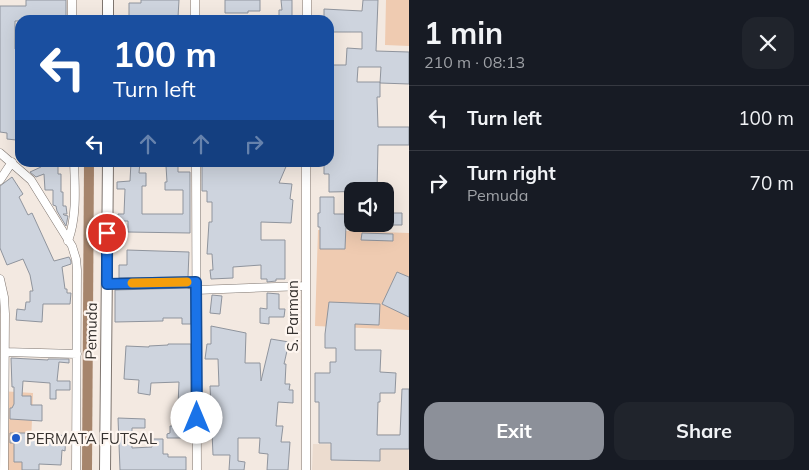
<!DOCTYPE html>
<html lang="en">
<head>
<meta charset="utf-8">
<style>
	body { margin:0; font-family:Mulish,sans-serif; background:#20242c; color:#f1f3f6; height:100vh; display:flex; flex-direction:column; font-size:19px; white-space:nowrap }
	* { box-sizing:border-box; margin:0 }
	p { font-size:16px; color:#9ea1a6 }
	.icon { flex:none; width:28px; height:28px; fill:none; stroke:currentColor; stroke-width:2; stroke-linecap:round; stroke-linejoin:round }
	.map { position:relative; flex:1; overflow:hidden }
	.panel { display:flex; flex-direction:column; background:#171b24; width:400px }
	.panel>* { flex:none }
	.top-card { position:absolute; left:15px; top:15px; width:319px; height:152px; border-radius:15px; box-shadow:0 5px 20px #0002; background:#1a4fa0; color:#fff; overflow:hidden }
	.fabs { position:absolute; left:344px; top:182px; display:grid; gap:10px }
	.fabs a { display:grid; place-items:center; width:50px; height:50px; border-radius:10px; background:#171b24; box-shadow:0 5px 20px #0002; font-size:25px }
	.pin { position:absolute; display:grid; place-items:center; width:42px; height:42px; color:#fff; margin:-21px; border:2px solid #fff; border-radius:50%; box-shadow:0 1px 5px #0007 }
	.me { position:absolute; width:55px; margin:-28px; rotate:0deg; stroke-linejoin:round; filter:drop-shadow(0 0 4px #0008) }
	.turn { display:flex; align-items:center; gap:18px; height:105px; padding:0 15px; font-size:22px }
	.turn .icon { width:65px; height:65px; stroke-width:2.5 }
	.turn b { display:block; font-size:35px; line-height:42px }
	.lanes { display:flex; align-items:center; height:48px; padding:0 15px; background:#0003; justify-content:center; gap:25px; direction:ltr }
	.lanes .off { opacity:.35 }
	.round { display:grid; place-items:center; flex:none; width:52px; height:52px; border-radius:15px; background:#20242c }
	.head { display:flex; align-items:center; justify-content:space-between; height:85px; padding:0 15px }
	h1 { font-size:30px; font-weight:700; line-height:38px }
	.cta { display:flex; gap:10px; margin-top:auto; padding:10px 15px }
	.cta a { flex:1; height:58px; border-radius:15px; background:#8c9099; color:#fff; font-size:20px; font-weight:700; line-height:58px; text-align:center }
	.cta a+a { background:#20242c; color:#f1f3f6 }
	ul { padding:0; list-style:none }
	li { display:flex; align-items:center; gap:15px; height:65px; padding:0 15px; border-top:1px solid #363941 }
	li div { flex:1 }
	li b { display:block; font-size:19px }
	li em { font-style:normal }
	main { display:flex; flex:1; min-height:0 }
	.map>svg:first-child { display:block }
</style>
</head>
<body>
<main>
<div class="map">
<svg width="409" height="470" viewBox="0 0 409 470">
	<rect width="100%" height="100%" fill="#f3e9e1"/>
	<!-- built -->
	<path fill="#ecdccf" d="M379,434H409V470H312L313,444L379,445Z"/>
	<!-- green -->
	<path fill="#efcbb1" d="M386,0H409V46L385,45Z
		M318,230L409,233V330L315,326Z
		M0,391L33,393L30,470H0Z"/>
	<!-- water -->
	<path fill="#a6856c" d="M94,162L92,470H82L84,163Z"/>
	<!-- building -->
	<path fill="#ced4de" stroke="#8f949d" d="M26,0H66V20L15,21V49H20L19,109L16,140L7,139V133L0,132V6H26Z
		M141,0H179L178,17H167V20H129V3H141Z
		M225,0H260V11H248V13H225Z
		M281,0H292V19H279V10H282Z
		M363,0H378L376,51L409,52V84L380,83L381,67H358L357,82H380V97H377L378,127H409V145H378L377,191L329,192V174H324V162H329V65H346L347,48L362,49V32H329V20H324V9L362,11Z
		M40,162H58V174H61V192H63V206H66L67,214H63L64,215L68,216L66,226L57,211L56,206L53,205V190H45L44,174L36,177L30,172L41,167Z
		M131,162H140L139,173H146V186H142V214H183V190H165V182H167L166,166H178V172H190V233L128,232V221H118V214H124L125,189H117V182L130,181Z
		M202,162H288L279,183L292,184L290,199L293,200L291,223L261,222V240H285V279H276V281L267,282V279H261V265L233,267V278L211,279L210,270H213L212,254H207L209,222H212V202H207V191H202Z
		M12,177L23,194L19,197L28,215L32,213L54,261L69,257L71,261V264L62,267L65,289H67V293H71L70,304H43L42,322L16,320L17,309L25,310L26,302H30V291H33L30,275L23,259L7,265L0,248V186Z
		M320,197H334V214H352V224L346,225L345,249H320V227H318V213H320Z
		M391,213H402V225H391Z
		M362,233L393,234V241L361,240Z
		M127,250L189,252L188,277L119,278V265H127Z
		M397,272L409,277V317L382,304Z
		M187,288L191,289V324H182V318H163V321L115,322V290Z
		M267,293L279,294V309H285L284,317H269V324L260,323V308L267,309Z
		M212,295L222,296L220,314L210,313Z
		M329,302L380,304L379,325L355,324V350H381L380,372L396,373L395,393H380V402H378L377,435H400L402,389H409V449H380V461L331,460V443H319V402H315V373H330V362H336V348H325V334Z
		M211,326L246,333L245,363H260L261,381L271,339L289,342L284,364H286L285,384H290L289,390H293V403L278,402L276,426H283L281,442H290L288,470H267L268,454L259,453L260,438H238V461L245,462L244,470H229L230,455H213L210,386H219L218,359H205L207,344H211Z
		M168,344H191V405H178L179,382L151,383L150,395L138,393L139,380L124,379L126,346L149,347V346L168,345Z
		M11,358L48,360V359H69V363L59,362L57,381H70V390H56V399H50V383L23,381L22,396H31V405H42V421L10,419V408H12L14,404V387H12Z
		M118,418L145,419V428H132V448L152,447V439H163V454H168V457H186V470H120Z
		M170,426H180V431L191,429V438H167V434L170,433Z
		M10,433H30V435L48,436V434H52L66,436L65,451L62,450L61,465L39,464V470H22V462H14V443H10Z"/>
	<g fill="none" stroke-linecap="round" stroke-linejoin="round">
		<defs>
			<path id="street" d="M195,0V20
				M72,20V0
				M307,20V0
				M0,153L31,180L72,246L76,259L77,270L76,470
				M196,162L197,470
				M0,180L12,162
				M68,241C77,217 75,188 74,162
				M0,279L4,297L5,314L4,470
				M107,284L196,282
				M196,290L305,286
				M5,352L77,354
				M306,470V162"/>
			<path id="secondary" d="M108,0V20
				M105,470L108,162"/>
		</defs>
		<!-- street casing -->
		<use href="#street" stroke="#7e756f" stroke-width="9"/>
		<!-- secondary casing -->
		<use href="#secondary" stroke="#7e756f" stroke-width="12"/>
		<!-- street -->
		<use href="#street" stroke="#fff" stroke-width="8"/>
		<!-- secondary -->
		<use href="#secondary" stroke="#fff" stroke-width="10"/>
	</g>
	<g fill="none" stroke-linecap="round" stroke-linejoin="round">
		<defs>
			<path id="route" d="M107,233V284L196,282L197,418"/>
		</defs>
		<!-- route casing -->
		<use href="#route" stroke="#114b97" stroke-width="12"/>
		<!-- route -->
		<use href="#route" stroke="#1a73e8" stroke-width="9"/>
		<!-- slow -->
		<path stroke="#f59e0b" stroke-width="9" d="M132,283L187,282"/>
	</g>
	<!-- markers -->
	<circle fill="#205cc9" stroke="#fef6f0" stroke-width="2" cx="16" cy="438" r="5"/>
	<g text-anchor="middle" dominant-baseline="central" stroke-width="4.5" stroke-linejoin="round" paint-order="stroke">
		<!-- street labels -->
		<g font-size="15" fill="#36322f" stroke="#fef6f0">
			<text transform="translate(292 316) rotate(-90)">S. Parman</text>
			<text transform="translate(91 331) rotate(-89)">Pemuda</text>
		</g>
		<!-- poi labels -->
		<g font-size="15" fill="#36322f" stroke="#fef6f0" text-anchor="start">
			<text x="26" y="438">PERMATA FUTSAL</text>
		</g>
	</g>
</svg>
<div class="fabs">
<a><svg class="icon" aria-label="sound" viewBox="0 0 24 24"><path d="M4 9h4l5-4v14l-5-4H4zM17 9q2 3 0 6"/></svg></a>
</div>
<div class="pin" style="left:107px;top:233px;background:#d93025"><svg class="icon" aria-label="arrive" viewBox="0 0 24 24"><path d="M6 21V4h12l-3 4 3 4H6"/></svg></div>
<svg class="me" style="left:197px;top:418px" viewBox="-20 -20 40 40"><circle r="19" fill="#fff"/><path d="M0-13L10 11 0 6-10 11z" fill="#1a73e8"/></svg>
<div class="top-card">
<div class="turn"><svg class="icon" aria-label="left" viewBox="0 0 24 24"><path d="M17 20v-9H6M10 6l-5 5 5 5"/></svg><div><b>100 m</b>Turn left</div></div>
<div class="lanes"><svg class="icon" aria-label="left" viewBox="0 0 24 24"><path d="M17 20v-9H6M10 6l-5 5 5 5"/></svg><svg class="icon off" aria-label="ahead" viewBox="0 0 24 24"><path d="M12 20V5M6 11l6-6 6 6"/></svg><svg class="icon off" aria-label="ahead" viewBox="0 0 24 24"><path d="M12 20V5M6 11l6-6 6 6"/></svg><svg class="icon off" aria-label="right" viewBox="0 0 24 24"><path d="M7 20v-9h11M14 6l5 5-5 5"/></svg></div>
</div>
</div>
<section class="panel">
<div class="head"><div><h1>1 min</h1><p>210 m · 08:13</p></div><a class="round"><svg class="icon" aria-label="close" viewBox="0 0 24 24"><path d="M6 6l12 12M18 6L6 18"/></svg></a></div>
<ul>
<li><svg class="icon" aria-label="left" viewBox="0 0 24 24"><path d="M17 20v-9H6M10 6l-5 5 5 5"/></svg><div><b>Turn left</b></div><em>100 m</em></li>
<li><svg class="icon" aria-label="right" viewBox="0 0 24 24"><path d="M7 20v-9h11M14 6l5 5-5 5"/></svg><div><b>Turn right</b><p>Pemuda</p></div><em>70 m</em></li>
</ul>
<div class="cta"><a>Exit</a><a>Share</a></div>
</section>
</main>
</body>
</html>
